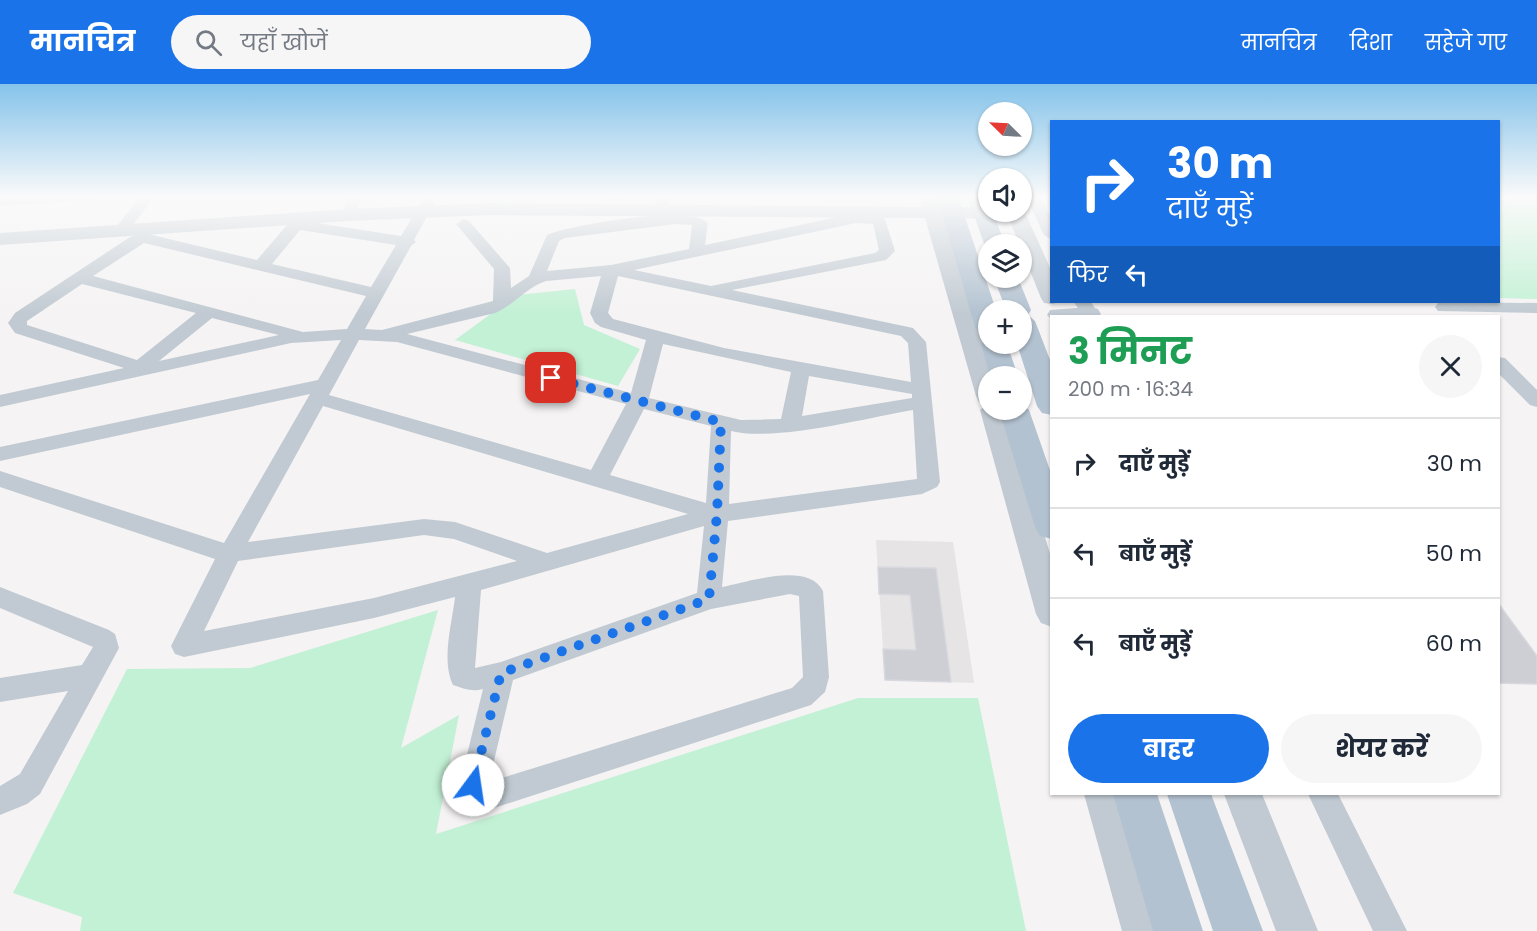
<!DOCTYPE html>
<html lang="hi">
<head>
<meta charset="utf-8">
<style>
	body { margin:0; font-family:Poppins,"Noto Sans Devanagari",sans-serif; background:#f6f6f7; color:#1f2937; height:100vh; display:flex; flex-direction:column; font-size:22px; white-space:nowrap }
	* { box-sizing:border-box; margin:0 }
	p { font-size:20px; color:#747a83 }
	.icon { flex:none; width:33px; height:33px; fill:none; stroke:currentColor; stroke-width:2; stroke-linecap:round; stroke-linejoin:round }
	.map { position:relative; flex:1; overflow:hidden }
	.panel { position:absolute; left:1050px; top:231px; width:450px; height:480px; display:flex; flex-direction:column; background:#fff; border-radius:0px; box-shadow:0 2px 4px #0004 }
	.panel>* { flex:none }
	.banner { position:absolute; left:1050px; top:36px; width:450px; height:183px; border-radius:0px; box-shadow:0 2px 4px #0004; background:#1a73e8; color:#fff; overflow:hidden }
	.needle { width:39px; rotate:294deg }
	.buttons { position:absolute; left:978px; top:18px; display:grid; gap:12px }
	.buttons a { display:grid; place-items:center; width:54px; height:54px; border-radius:50%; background:#fff; box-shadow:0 2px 4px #0004; font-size:30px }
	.pin { position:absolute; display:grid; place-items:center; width:51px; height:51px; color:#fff; margin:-26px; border-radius:12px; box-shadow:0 3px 9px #0006 }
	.me { position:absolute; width:66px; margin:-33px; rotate:14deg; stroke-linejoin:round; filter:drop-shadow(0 0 4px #0008) }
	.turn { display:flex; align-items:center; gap:21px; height:126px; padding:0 18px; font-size:27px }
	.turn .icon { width:78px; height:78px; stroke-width:2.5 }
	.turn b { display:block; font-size:42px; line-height:51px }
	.then { display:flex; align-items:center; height:57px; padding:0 18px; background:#0003; gap:12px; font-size:22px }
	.round { display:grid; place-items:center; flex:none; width:63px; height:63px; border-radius:32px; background:#f6f6f7 }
	.summary { display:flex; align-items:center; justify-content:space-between; height:102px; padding:0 18px }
	h1 { font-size:36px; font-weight:700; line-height:45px; color:#1e9e55 }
	.cta { display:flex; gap:12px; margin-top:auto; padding:12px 18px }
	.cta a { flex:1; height:69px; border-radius:36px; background:#1a73e8; color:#fff; font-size:24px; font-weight:700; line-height:69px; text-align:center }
	.cta a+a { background:#f6f6f7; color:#1f2937 }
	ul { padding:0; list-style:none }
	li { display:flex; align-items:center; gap:18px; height:90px; padding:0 18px; border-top:2px solid #e0e1e3 }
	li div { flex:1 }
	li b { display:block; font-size:22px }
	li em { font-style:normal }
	header { display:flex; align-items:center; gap:36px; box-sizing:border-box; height:84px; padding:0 30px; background:#1a73e8; color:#fff }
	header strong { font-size:28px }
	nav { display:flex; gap:33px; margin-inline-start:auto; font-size:21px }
	.search { width:420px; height:54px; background:#f6f6f7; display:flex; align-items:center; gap:15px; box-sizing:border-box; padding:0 21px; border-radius:33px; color:#747a83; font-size:22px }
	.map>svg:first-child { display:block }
</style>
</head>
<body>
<header>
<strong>मानचित्र</strong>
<div class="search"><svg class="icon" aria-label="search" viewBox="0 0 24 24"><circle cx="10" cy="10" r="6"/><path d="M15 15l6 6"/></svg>यहाँ खोजें</div>
<nav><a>मानचित्र</a><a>दिशा</a><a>सहेजे गए</a></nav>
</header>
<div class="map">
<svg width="1537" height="847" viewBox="0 0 1537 847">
	<rect width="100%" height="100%" fill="#f5f3f3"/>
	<!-- education -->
	<path fill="#e6e4e5" d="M876,456L953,458L974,599L885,596Z"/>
	<!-- green -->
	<path fill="#c3f1d5" d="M1499,112H1529L1537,118V215L1499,214Z
		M575,205L584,241L640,265L618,302L455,256L517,211Z
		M438,526L401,664L459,631L436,750L858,614H978L1026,847H80L82,833L13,809L127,585L250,584Z"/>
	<!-- building -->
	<path fill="#cdcfd5" stroke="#d7d9de" stroke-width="1.5" d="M878,483L936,484L951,598L885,596L883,565L916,566L910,511L879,510Z
		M1498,519L1537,572V600L1498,599Z"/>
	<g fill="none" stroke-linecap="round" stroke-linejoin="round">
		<!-- minor -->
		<path fill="#c1cad2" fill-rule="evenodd" d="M29,112H101L94,116L0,122V114Z
			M141,112H155L126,150H116L113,147Z
			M349,112H363L355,131L348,135L341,131Z
			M611,112H625L622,117H612Z
			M654,112H668L669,125L667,128H657Z
			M1026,112H1040L1052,135V156L1044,151Z
			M428,114L435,118L414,156L416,158L411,162L365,245L382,246L493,217L494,185L456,140L464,135L469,137L510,184L511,204L529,192L547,151C570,141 692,120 708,139L705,161L856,129L874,130L885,135L895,167L886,176L732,206L913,244L926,258L940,398L937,403L922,410L728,437L722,503C749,498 808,477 823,507L829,593L825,608L811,621L485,727L465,722L458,708L483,605C472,608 465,605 453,601C441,576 452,540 455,513L374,534L184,573L175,570L171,562L215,475L0,403V387L224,459L310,310L0,377V363L318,296L341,256L291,259L0,323V311L124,284L15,249L8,239L15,229L130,153L144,149L257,176L286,142L298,136L401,152L423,115ZM856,139L873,140L879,166L875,169L711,202L634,186ZM676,140L692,141L689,165L611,181L547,187L559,157L565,154ZM300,146L396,161L371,203L272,180ZM144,159L366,212L347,245L303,248L93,192ZM601,192L590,229L595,239L601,243L646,256L631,309L407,250L495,229C514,221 527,203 546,197ZM618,192L901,252L908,259L911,298L724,264L613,235L608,229ZM82,200L196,229L137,276L27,241V237ZM212,234L279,251L159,277ZM359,256L397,258L626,320L591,386L329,311ZM663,260L791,288L781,335L741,336L649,314ZM809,292L912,310V314L802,332ZM323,322L688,430L547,469L455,438L424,435L248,458ZM644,325L711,342L706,419L610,391ZM913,326L917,395L729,420L731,347C775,358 866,334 913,326ZM704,442L697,509L501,578L475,584L481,506ZM424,451L454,455L517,477L374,514L204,547L238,477ZM790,510L799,512L803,593L792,604L489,698L513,596L711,525Z
			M1074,218H1091L1100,232H1083Z
			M1444,218L1537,219V229L1438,227L1435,223L1438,219Z
			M1498,273L1505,274L1537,306V323L1530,321L1498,289Z
			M0,503L109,546L115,550L119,564L40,710L27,720L0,731V702L20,690L68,607L0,618V594L82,581L93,563L0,524Z
			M1308,710H1338L1407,847H1373Z"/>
		<!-- tertiary -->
		<path fill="#c1cad2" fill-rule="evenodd" d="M920,112H936L940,123H988V128H1022L1023,124L1052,188V218H1060L1052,220L1044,219L1041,214L1009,135L944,134L994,292H988V326H1006L1052,476V543L1041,539L1036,530L980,326L987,320L979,318L976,312L925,134L489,131L348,137L0,161V149L348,125L489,119L922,123Z
			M1090,223L1098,225L1101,230L1099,232H1052V236L1047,231L1050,226Z
			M1084,710H1122L1164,847H1122Z
			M1224,710H1262L1318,847H1276Z"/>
		<!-- primary -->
		<path fill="#b3c2d1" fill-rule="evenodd" d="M937,112H958L996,226H988V251L979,249L975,243Z
			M967,112H987L988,128H993L1005,160H988V166L986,165Z
			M994,194H1018L1031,226L1028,231L1035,237L1052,281V331L1042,329L1037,322L1017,260H1022V226H1006Z
			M988,253V260H1007L1018,292H990L981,260L985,254Z
			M1022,319L1029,326L1052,392V455L1040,452L1035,443L999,326H1022Z
			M1113,710H1157L1203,847H1153Z
			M1167,710H1211L1263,847H1213Z"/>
	</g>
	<!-- sky -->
	<linearGradient id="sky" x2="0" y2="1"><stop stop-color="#85c3ea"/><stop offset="0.49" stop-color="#fafafa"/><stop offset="1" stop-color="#fafafa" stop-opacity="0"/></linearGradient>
	<rect width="1537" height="230" fill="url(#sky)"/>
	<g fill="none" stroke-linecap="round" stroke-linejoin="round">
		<!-- route -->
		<path stroke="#1a73e8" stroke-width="10" stroke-dasharray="0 18" d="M473,701L501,589L709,515L717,430L721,338L551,294"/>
	</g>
</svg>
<div class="buttons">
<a><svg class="needle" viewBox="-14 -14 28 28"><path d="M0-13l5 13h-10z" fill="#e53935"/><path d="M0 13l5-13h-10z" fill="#747a83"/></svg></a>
<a><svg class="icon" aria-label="sound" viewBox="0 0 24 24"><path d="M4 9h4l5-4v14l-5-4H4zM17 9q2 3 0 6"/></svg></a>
<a><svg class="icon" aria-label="layers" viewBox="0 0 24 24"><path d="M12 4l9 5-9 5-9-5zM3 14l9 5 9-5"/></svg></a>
<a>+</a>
<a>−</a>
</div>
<div class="pin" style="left:551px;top:294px;background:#d93025"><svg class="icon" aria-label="arrive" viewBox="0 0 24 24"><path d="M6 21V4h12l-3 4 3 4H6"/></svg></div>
<svg class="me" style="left:473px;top:701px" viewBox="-20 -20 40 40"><circle r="19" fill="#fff"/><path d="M0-13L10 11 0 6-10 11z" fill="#1a73e8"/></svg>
<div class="banner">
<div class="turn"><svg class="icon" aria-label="right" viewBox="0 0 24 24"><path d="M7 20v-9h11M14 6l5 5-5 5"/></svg><div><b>30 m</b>दाएँ मुड़ें</div></div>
<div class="then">फिर<svg class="icon" aria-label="left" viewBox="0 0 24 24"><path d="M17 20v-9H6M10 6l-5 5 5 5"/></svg></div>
</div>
<section class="panel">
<div class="summary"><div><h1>3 मिनट</h1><p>200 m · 16:34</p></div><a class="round"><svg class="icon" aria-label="close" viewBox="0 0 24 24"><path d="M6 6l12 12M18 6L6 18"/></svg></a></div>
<ul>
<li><svg class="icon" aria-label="right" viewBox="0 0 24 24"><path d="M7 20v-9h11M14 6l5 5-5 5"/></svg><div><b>दाएँ मुड़ें</b></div><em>30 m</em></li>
<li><svg class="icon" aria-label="left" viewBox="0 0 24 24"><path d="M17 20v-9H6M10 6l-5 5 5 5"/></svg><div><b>बाएँ मुड़ें</b></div><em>50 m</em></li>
<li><svg class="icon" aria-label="left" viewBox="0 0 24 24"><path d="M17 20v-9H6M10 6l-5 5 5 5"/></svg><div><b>बाएँ मुड़ें</b></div><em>60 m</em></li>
</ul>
<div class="cta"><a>बाहर</a><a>शेयर करें</a></div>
</section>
</div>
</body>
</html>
